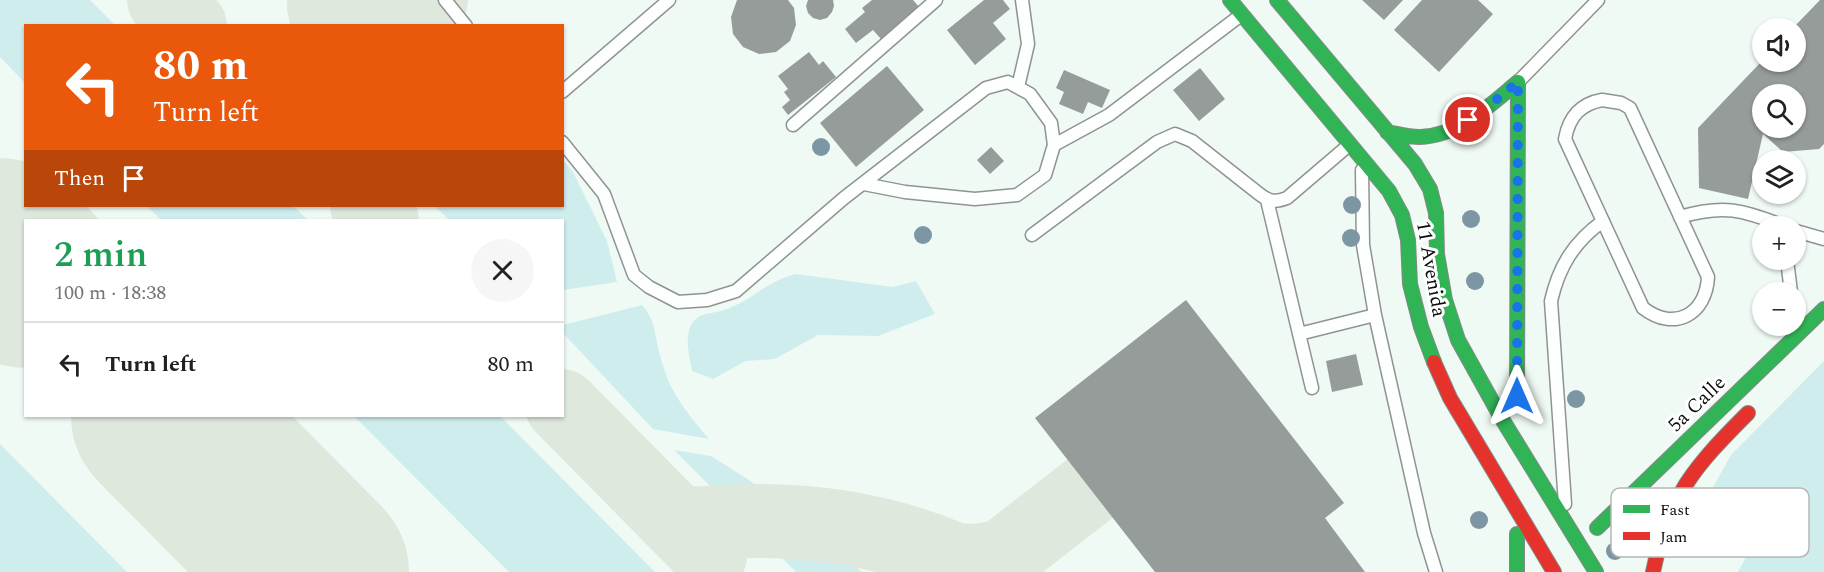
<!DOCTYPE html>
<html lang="en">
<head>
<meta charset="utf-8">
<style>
	body { margin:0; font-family:Spectral,serif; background:#f6f6f6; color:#202124; height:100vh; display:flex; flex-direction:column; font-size:22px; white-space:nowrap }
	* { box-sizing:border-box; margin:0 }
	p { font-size:20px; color:#757577 }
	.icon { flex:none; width:33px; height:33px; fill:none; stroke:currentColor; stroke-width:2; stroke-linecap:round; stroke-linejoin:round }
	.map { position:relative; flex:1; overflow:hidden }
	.sheet { position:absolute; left:24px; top:219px; width:540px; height:198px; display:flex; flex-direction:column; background:#fff; border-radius:0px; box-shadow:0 2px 4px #0004 }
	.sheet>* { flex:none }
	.guide { position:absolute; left:24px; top:24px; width:540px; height:183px; border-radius:0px; box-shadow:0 2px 4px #0004; background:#ea580c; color:#fff; overflow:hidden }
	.tools { position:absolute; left:1752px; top:18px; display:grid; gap:12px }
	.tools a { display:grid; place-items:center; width:54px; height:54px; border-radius:50%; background:#fff; box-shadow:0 2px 4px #0004; font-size:30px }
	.pin { position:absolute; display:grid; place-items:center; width:51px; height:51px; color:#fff; margin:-26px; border:3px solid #fff; border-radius:50%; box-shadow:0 2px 6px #0007 }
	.me { position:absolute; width:66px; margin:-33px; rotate:0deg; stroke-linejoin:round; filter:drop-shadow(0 0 4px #0008) }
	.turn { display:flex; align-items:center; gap:21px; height:126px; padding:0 30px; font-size:27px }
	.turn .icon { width:78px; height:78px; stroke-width:2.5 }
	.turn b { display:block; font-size:42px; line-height:51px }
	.then { display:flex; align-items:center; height:57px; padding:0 30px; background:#0003; gap:12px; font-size:22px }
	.round { display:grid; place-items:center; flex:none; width:63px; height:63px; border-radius:32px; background:#f6f6f6 }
	.headline { display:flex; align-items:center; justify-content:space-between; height:102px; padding:0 30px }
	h1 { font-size:36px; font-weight:600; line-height:45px; color:#1e9e55 }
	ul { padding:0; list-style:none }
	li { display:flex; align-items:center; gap:18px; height:84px; padding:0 30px; border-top:2px solid #e0e0e0 }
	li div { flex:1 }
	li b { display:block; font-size:22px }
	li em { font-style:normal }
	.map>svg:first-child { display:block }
</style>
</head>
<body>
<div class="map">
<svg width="1824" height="572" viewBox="0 0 1824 572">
	<rect width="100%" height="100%" fill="#f0faf5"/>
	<!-- green -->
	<path fill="#d0edee" d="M0,0H90L115,25L26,26L25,83L0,57Z
		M563,160L573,172L607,241L617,282L563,290L562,220H449L435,206H562Z
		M147,206H293L308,220H161Z
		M796,274L893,287L916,281L935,314L878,336L818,335L775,359L746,361L713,379L692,371C690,357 684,339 691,325C698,312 712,314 724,310C750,302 768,280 796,274Z
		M642,305C655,320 654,329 658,347C660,357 664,368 667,378C677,401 693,420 709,439L653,429L563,333V325Z
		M1824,361V572H1738L1745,559L1710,507L1712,489L1731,455Z
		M354,416H500L655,572H509Z
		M0,444L127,572H0Z
		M674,450L711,456L749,480L803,522L862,572H796Z"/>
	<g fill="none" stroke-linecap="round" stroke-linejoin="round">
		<!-- taxiway -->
		<path stroke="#dee8dd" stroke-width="74" d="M164,0L190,26
			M327,0L324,6L328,26
			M377,26L431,0
			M367,206L382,220
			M562,406L710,556
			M675,521C702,527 731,520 758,521C835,521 912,537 980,572
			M958,561C976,561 989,561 1006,554L1087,491"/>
		<!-- runway -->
		<path stroke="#dee8dd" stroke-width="184" d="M0,250L26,276
			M163,416L317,572"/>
	</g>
	<!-- building -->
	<path fill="#969c99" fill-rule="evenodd" d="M737,0H788L794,8L796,25L790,41L776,52L759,54L743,47L733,34L731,17Z
		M808,0H833L834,6L832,12L827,18L820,20L813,18L808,13L806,6Z
		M872,0H913L920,8L881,39L873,30L856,43L845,29L865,12L862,8Z
		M984,0H1003L1010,9L993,23L1006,39L975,65L947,30Z
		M1362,0H1403L1384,20Z
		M1422,0H1478L1493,14L1439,72L1394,30Z
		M1820,0H1824V144L1819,149L1783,152L1763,134L1748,199L1699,188L1698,128L1761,62H1796V28H1793ZM1762,94H1796V128H1762Z
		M809,52L819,65L823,61L836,77L788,115L782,107L790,100L784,92L788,89L778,76Z
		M887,66L924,110L856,167L820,123Z
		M1200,68L1225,99L1199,121L1173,90Z
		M1064,70L1110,90L1102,108L1088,102L1083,114L1059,104L1064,92L1056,88Z
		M991,147L1004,161L990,174L977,160Z
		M1186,300L1344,503L1325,518L1365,572H1155L1035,418Z
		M1356,354L1363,385L1332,392L1326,361Z"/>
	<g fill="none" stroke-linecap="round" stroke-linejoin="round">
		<defs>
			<path id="lane" d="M445,0L466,26
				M1519,81L1598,0
				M1018,87L1028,44L1022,0
				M562,92L669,0
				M1602,100L1621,103L1630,108L1708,277C1706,315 1674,332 1643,308L1565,139C1569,117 1580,104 1602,100Z
				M793,125L936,0
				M562,142L604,194L634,275L649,287L678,302L707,300L736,291L844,198L986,88L1008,82L1030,94L1051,123L1054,145L1045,175L1017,195L975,199L905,192L864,184
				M1054,145L1109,115L1241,15
				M1362,170L1363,245L1375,315L1424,533L1436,572
				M1267,200L1312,388
				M1680,217C1724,204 1743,210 1784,226
				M1796,231L1824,239
				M1032,235L1157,142L1175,134L1192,141L1258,193C1268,201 1274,203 1287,198L1349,145
				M1787,260L1791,292
				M1299,334L1375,315
				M1565,504L1551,301C1559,266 1574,242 1603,221"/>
			<path id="fast" d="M1230,0L1389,191L1402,215L1408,240L1410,284L1421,327L1434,362
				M1277,0L1415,164L1430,189L1436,213L1437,254L1445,300L1458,340L1502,419L1596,572
				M1387,132C1398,134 1409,137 1420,137C1459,136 1490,105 1518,82
				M1517,396L1518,82
				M1597,528L1824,309
				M1517,534V572"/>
			<path id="jam" d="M1434,362L1450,398L1554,572
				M1653,572C1668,496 1695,466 1748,413"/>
		</defs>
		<!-- lane casing -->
		<use href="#lane" stroke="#8f9391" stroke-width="15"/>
		<!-- fast casing -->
		<use href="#fast" stroke="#858a88" stroke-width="16"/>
		<!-- jam casing -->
		<use href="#jam" stroke="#858a88" stroke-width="16"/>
		<!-- lane -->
		<use href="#lane" stroke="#fdfefe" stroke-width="12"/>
		<!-- fast -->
		<use href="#fast" stroke="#30b455" stroke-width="14"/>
		<!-- jam -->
		<use href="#jam" stroke="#e5322d" stroke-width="14"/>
	</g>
	<!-- trees -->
	<g fill="#7c96a4">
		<circle cx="821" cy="147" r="9"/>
		<circle cx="1352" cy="205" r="9"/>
		<circle cx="1471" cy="219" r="9"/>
		<circle cx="923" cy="235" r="9"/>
		<circle cx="1351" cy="238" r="9"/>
		<circle cx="1475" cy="281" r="9"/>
		<circle cx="1576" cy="399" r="9"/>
		<circle cx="1479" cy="520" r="9"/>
		<circle cx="1615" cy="551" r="9"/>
	</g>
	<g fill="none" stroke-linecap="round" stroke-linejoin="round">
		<!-- route -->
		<path stroke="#1a73e8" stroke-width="10" stroke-dasharray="0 18" d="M1468,120L1481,112L1518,82L1517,396"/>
	</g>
	<g text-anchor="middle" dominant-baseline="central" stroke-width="6" stroke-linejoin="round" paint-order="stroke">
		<!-- street labels -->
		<g font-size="20" fill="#0c0c0c" stroke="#fff">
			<text transform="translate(1431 269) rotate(80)">11 Avenida</text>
			<text transform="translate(1697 404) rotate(-44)">5a Calle</text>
		</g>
	</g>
	<!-- legend -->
	<rect x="1611" y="488" width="198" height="69" rx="9" fill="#fff" stroke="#b6b6b6" stroke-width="1.5"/>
	<rect x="1623" y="505" width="27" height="8" fill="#30b455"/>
	<rect x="1623" y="532" width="27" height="8" fill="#e5322d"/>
	<g font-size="16" fill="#0c0c0c">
		<text x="1660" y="515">Fast</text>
		<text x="1660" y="542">Jam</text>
	</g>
</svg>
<div class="tools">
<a><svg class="icon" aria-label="sound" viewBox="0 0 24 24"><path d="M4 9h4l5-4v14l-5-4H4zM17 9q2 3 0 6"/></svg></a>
<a><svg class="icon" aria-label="search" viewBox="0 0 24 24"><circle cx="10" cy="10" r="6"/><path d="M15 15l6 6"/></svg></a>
<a><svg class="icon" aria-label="layers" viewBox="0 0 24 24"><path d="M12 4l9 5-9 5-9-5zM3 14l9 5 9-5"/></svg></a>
<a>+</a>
<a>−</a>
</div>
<div class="pin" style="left:1468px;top:120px;background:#d93025"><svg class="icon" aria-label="arrive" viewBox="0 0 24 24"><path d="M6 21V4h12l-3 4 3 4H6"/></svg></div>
<svg class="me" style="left:1517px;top:396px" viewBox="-20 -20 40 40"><path d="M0-17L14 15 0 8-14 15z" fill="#1a73e8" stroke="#fff" stroke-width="4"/></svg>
<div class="guide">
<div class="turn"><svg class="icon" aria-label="left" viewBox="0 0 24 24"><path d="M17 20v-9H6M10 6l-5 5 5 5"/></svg><div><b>80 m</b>Turn left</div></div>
<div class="then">Then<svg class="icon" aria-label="arrive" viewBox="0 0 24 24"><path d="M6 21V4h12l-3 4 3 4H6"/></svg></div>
</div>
<section class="sheet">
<div class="headline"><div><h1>2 min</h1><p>100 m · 18:38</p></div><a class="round"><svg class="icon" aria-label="close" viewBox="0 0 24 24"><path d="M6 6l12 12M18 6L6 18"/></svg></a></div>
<ul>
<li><svg class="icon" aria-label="left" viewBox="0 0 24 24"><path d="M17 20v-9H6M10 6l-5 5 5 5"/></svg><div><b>Turn left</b></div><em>80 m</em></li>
</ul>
</section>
</div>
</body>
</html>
